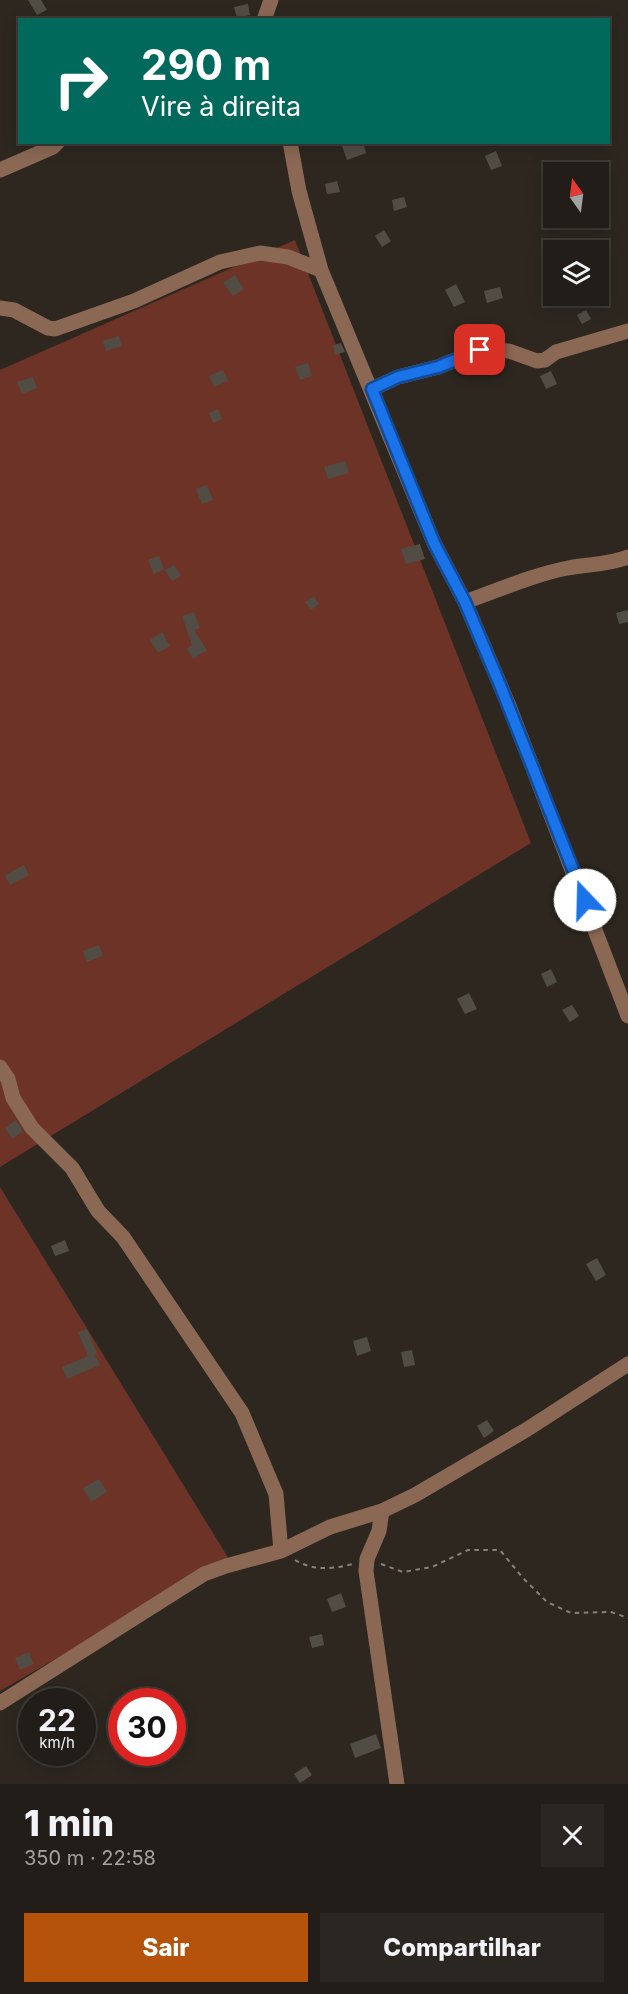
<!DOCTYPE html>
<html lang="pt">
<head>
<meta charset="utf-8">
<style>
	body { margin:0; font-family:Inter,sans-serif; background:#2a2621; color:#f1f3f6; height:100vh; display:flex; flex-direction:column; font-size:22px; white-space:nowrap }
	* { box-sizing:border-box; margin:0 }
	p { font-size:20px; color:#a2a2a2 }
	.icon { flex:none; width:33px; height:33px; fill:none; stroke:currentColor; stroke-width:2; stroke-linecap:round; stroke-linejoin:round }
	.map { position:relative; height:1784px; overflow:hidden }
	.drawer { display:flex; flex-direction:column; background:#221d18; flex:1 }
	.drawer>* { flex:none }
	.banner { position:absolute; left:18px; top:18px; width:592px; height:126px; border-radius:0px; box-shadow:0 3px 15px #0003,0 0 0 2px #3f3b37; background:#00695c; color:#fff; overflow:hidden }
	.needle { width:39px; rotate:346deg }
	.buttons { position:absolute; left:543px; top:162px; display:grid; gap:12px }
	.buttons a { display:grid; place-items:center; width:66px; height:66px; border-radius:0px; background:#221d18; box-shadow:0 3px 15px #0003,0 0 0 2px #3f3b37; font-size:30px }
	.speed { position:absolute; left:18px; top:1688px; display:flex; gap:12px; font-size:30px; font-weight:700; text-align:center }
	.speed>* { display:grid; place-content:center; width:78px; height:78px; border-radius:50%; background:#221d18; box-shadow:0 3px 15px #0003,0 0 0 2px #3f3b37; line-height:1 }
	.speed small { font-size:15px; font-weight:400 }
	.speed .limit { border:9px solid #d22; background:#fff; color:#111 }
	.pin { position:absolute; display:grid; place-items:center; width:51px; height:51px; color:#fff; margin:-26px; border-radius:12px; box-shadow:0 3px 9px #0006 }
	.me { position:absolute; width:66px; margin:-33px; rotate:339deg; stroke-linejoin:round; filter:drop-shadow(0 0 4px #0008) }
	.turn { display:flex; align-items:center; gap:21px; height:126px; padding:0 24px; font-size:27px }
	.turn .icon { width:78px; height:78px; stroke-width:2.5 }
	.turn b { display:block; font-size:42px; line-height:51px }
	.round { display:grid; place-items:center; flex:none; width:63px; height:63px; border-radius:0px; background:#2a2621 }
	.headline { display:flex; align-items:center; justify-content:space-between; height:102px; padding:0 24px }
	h1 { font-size:36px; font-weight:800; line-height:45px }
	.action { display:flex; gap:12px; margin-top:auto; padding:12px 24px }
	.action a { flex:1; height:69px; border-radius:0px; background:#b45309; color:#fff; font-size:24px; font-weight:800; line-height:69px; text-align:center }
	.action a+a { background:#2a2621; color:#f1f3f6 }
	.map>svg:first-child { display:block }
</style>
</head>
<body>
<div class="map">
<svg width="628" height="1784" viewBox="0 0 628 1784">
	<rect width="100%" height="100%" fill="#2d2720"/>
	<!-- green -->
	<path fill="#6d3326" d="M295,240L531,843L0,1167V370Z
		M0,1187L229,1559L0,1691Z"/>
	<!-- building -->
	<path fill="#514d44" d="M28,0H41L47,10L37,15Z
		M248,4L250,15L237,18L234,7Z
		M353,142H363L366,153L347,160L342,146Z
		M496,151L502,166L491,170L485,156Z
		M337,181L340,192L327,194L325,184Z
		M404,197L407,207L394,211L392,200Z
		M384,230L391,241L382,247L375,236Z
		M235,275L244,289L233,296L223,283Z
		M456,284L465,302L454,307L445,290Z
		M500,287L503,298L487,303L484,291Z
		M586,310L591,319L582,324L577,315Z
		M119,336L122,346L106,351L103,341Z
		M341,343L345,352L335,355L333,345Z
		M308,363L312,376L300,380L295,367Z
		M223,370L228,381L214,387L209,376Z
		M551,371L557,384L546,389L540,376Z
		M33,377L37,388L22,394L17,382Z
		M218,409L222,419L213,423L209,413Z
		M345,461L349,473L328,479L324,467Z
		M207,485L213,500L202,504L196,489Z
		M420,544L425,559L406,564L401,549Z
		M159,556L164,569L154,574L148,560Z
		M174,565L181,576L172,581L165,570Z
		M314,596L319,604L311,610L305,602Z
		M628,610V622L619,624L616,613Z
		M194,612L200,628L194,630L207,650L193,659L187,649L192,645L182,616Z
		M162,632L170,646L158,653L150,640Z
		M24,865L29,875L10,885L5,875Z
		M99,945L103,956L87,962L83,951Z
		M551,969L557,982L547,987L541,974Z
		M469,993L477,1009L465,1014L457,999Z
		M572,1005L579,1016L570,1022L562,1010Z
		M16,1120L23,1131L12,1139L5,1128Z
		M65,1240L69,1251L55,1256L51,1246Z
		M597,1258L606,1275L596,1281L586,1264Z
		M87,1329L97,1353L95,1355L100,1365L67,1379L62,1367L88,1356L78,1332Z
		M367,1337L371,1351L357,1356L353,1341Z
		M412,1350L415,1365L404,1367L401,1352Z
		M487,1420L494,1431L484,1438L477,1426Z
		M99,1479L107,1492L91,1502L83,1488Z
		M341,1593L346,1607L332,1612L327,1599Z
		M322,1634L324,1645L312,1648L309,1637Z
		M29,1652L34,1664L20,1670L15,1658Z
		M376,1734L381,1748L355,1758L350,1744Z
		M306,1766L312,1775L300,1783L294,1774Z"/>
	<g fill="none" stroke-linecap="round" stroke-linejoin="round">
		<!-- path -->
		<path stroke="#87827d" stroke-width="2" stroke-dasharray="4.5 4.5" stroke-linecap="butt" d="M295,1560C313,1571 333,1569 353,1564
			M381,1564L403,1572L432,1567L468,1550H500L522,1577L547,1602L571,1613L611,1612L628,1618"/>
		<!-- minor -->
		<path stroke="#8a6854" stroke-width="15" d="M264,20L271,0
			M290,142L299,191L321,270L434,543L465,602L509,706L628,1016
			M0,170L53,147L58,142
			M0,308L14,310L48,328L55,329L134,301L220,262L260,253L288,257L321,270
			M372,389L398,377L438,367L480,350L509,351L537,361L545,360L556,352L628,331
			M465,602C499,590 532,575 568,568C589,564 608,565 628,557
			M0,1067L8,1079L13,1098L32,1128L72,1168L98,1211L123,1237L242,1413L276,1494L281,1551
			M382,1511L379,1531L367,1559L366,1571L397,1784
			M0,1703L204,1574L226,1566L281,1551L330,1527L382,1511L415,1495L526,1430L628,1364"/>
	</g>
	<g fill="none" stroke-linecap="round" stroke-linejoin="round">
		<defs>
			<path id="route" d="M480,350L438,367L398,377L372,389L434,543L465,602L500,685L585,900"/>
		</defs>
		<!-- route casing -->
		<use href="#route" stroke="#114b97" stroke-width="15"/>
		<!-- route -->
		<use href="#route" stroke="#1a73e8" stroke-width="10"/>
	</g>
</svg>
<div class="buttons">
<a><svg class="needle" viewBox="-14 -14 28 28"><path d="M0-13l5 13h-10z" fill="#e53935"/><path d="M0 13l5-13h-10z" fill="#a2a2a2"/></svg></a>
<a><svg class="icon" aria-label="layers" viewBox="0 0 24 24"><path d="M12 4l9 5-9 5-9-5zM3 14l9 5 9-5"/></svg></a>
</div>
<div class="speed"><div>22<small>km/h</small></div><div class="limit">30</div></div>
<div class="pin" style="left:480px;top:350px;background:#d93025"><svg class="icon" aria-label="arrive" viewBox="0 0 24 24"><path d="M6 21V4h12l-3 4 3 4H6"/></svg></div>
<svg class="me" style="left:585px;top:900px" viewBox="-20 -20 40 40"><circle r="19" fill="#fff"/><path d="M0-13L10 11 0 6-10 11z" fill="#1a73e8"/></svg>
<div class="banner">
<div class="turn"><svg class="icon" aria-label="right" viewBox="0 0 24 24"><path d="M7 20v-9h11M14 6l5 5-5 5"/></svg><div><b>290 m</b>Vire à direita</div></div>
</div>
</div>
<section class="drawer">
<div class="headline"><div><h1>1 min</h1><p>350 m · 22:58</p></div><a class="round"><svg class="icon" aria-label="close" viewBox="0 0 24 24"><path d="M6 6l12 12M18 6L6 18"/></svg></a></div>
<div class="action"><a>Sair</a><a>Compartilhar</a></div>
</section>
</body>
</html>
